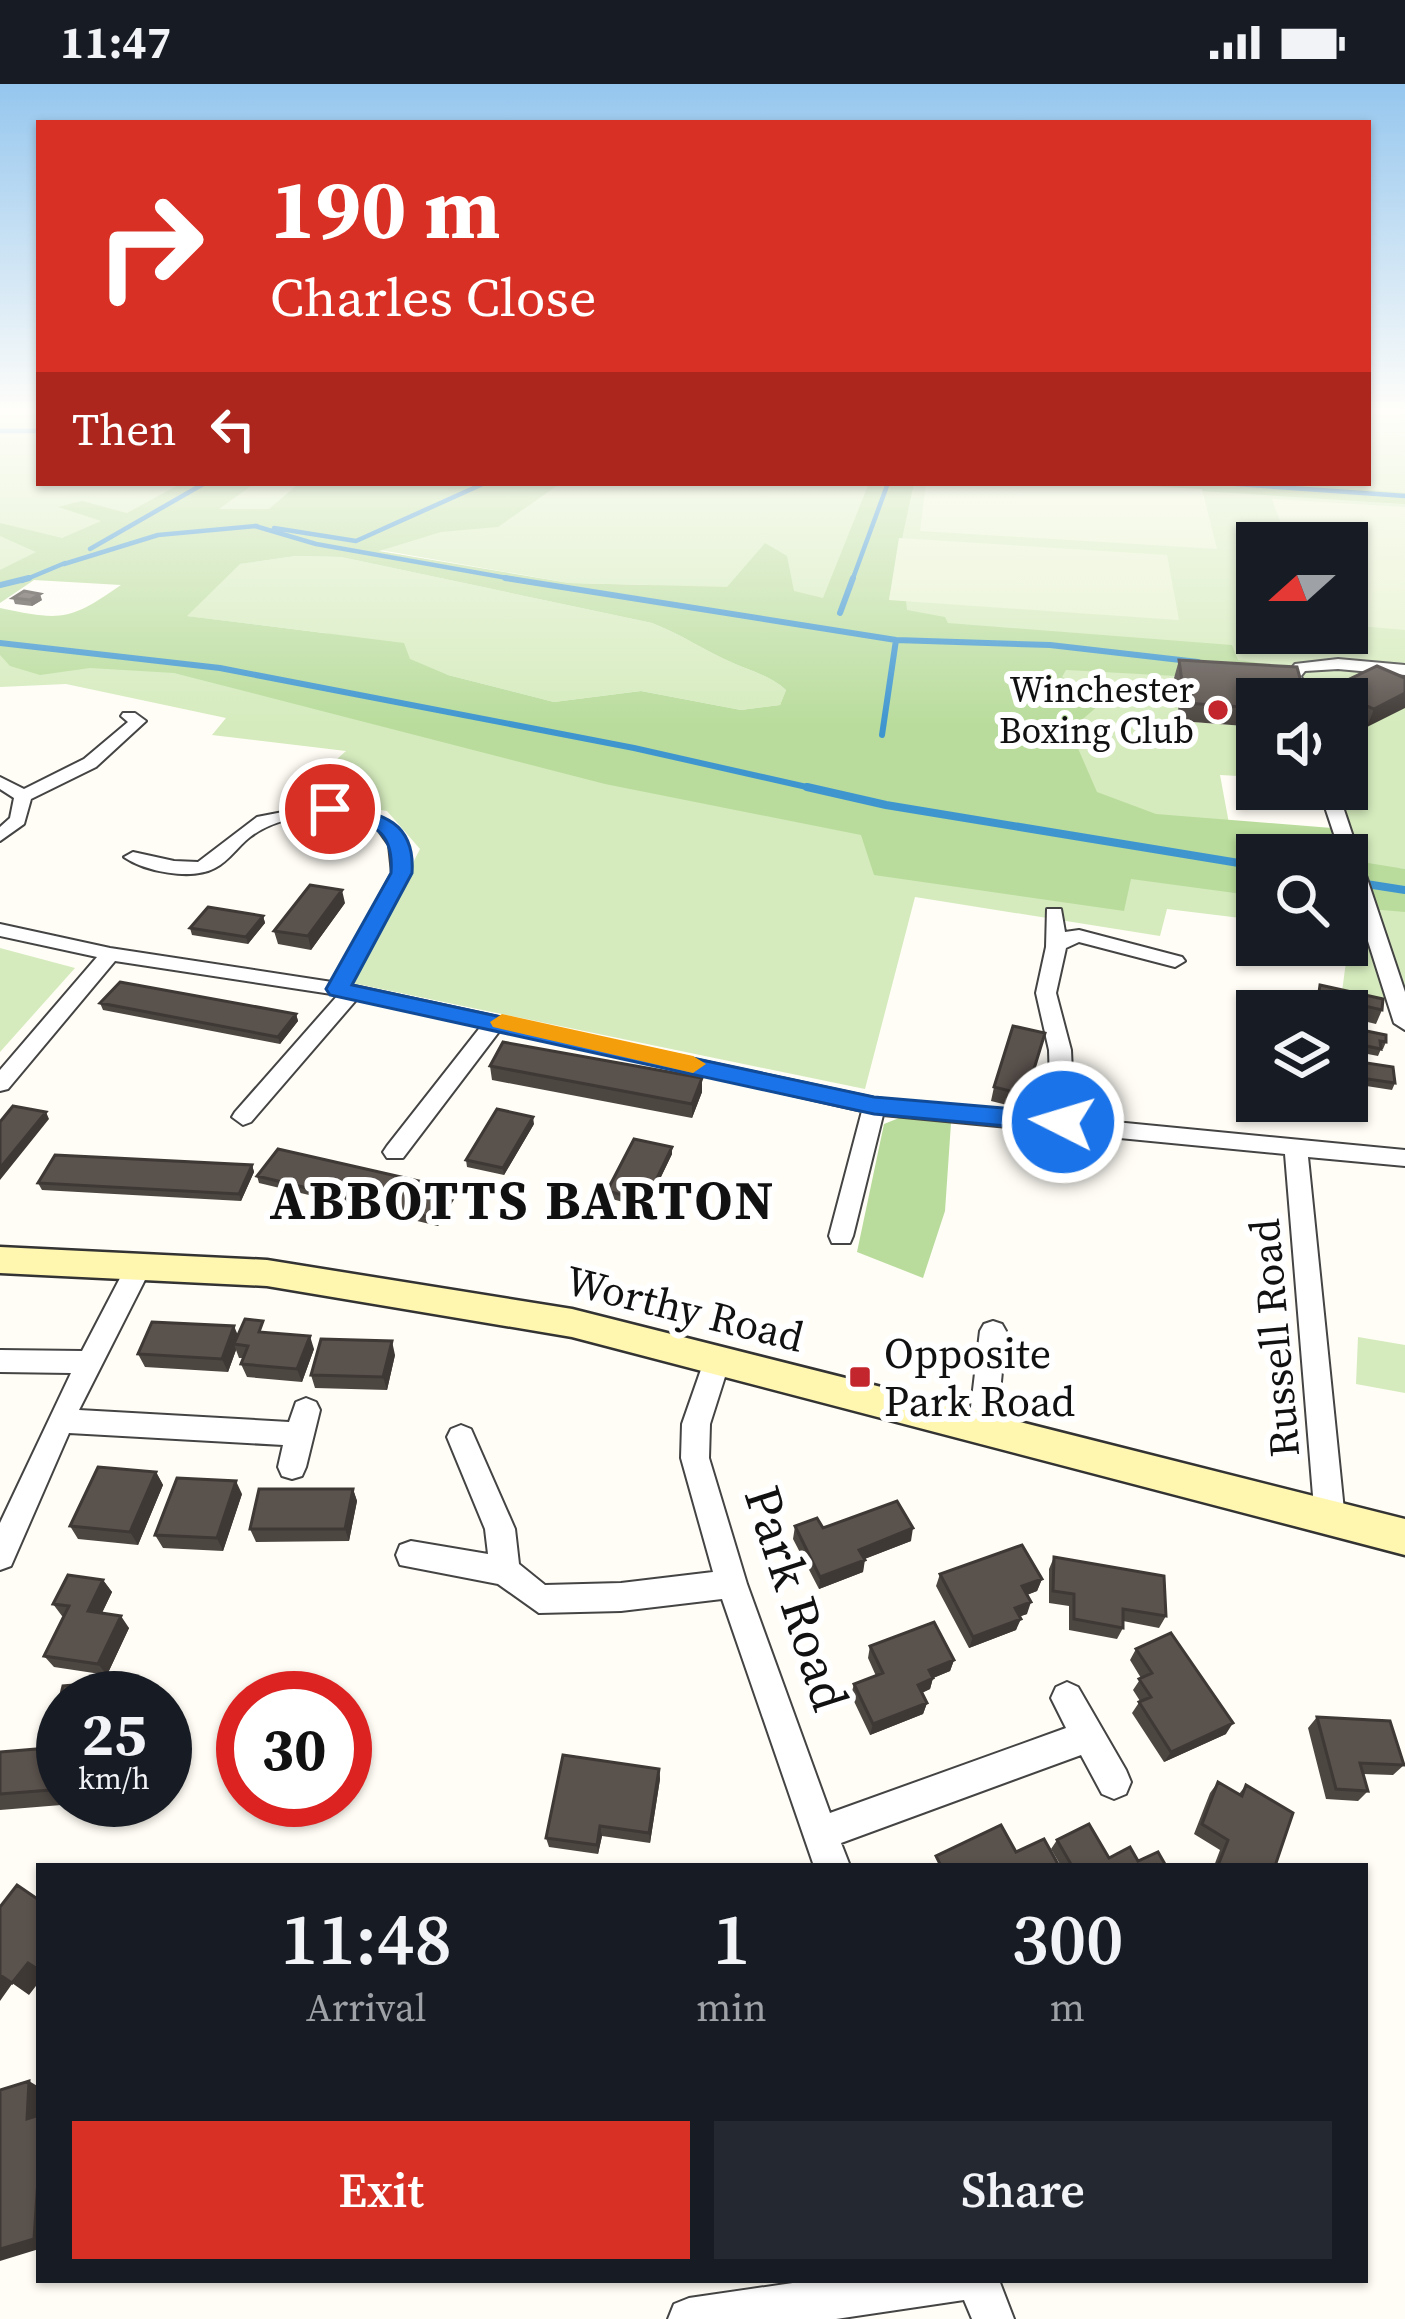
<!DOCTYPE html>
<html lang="en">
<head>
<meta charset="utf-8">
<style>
	body { margin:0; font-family:"Source Serif 4",serif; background:#242831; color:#f1f3f6; height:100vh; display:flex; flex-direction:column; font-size:45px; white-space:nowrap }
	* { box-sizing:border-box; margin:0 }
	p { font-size:39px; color:#9ea1a6 }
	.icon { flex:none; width:66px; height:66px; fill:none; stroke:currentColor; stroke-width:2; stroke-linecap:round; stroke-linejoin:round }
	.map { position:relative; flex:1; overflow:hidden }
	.sheet { position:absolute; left:36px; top:1779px; width:1332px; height:420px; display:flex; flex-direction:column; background:#171b24; border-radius:0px; box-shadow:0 3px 9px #0004 }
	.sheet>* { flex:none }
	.banner { position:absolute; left:36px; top:36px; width:1335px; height:366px; border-radius:0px; box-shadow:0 3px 9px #0004; background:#d93025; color:#fff; overflow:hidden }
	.needle { width:78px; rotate:249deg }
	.controls { position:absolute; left:1236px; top:438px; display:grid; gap:24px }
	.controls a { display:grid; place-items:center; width:132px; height:132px; border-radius:0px; background:#171b24; box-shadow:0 3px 9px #0004; font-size:60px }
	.speed { position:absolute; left:36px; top:1587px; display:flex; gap:24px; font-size:60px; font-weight:700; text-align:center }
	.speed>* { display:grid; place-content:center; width:156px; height:156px; border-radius:50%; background:#171b24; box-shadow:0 3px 9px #0004; line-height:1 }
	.speed small { font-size:30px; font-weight:400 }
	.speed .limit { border:18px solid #d22; background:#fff; color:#111 }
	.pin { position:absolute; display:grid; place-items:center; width:102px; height:102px; color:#fff; margin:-51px; border:6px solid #fff; border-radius:50%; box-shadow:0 3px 12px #0007 }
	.me { position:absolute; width:132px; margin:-66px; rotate:275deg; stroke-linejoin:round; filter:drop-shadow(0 0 9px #0008) }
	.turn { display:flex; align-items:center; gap:42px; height:252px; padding:0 36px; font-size:54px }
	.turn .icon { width:156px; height:156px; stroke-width:2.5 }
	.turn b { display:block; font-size:84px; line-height:102px }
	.then { display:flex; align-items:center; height:114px; padding:0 36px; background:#0003; gap:24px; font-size:45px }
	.eta { display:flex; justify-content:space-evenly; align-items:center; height:204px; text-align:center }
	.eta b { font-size:72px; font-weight:600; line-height:84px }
	.primary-button { display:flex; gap:24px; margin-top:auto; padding:24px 36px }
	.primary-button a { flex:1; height:138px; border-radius:0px; background:#d93025; color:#fff; font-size:48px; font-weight:600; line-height:138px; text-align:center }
	.primary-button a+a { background:#242831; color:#f1f3f6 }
	.status { display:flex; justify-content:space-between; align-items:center; height:84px; padding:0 60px; background:#171b24; direction:ltr }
	.status svg { height:33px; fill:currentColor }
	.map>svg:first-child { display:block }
</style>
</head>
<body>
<div class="status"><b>11:47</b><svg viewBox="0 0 49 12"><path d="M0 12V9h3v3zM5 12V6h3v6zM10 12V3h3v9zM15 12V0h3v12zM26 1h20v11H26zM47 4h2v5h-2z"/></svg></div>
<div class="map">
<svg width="1405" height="2235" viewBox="0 0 1405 2235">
	<rect width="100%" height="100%" fill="#fffdf5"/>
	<!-- green -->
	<path fill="#d5ebbd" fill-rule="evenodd" d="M0,329H39V399H1368V329H1405V785L1350,780L1328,705H1347V615H1301L1299,583L1171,569L1180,637L1257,643V693L1220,691L1233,761L916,717L939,542L651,501L569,499L156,427L0,501ZM1257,459H1347V549H1257Z
		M296,472L341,473L652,539C681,550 705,567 733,579C753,588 770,591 786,606L780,621L741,626L641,607L554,618L448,591L325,549L186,532L239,480Z
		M0,560L218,583L1257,791V836L1167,825L1160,852L915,813L865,1005L352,899L420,765L387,727L296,712L346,667L212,651L226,634L66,600L0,603Z
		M1347,804L1405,813V921L1342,908L1350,847Z
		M0,864L75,884L0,968Z
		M1358,1253L1405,1261V1309L1356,1300Z"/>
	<!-- forest -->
	<path fill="#b9dc9c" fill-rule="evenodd" d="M182,399H255L219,425H269L296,402L279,399H561L498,443L441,448L379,467L569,499L727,503L765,459L787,472L794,507L823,514L869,399H914L889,515L906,517L907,526L945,533L948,539L1232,561L1238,576L1287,582L1281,589L1284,598L1066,586L1062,593L1095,611L1099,621L1070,646L1097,708L1156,730L1332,744L1335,771H1257V812L1131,795L1124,827L874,791L861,751L605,700L174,589L90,584L40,591L10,582L0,571V524C62,537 69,537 121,501L34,496L0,519V486L36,468L0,452V439L62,454L101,437L58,423L82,417L127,429ZM296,472L341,473L652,539C681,550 705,567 733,579C753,588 769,591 786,606L780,621L741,626L641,607L554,618L448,591L410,575L404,559L187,532L240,480Z
		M1074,399H1288L1405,409V420Z
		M1362,778L1405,785V828L1347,823V779Z
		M904,1032L951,1039L945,1127L923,1194L857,1168L884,1040Z"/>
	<!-- pitch -->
	<path fill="#e6f2cf" d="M926,399H1091L1202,405L1217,465L920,447Z
		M1272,415L1405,423V546L1347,541V459H1288Z
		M899,454L1167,471L1179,536L889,516Z"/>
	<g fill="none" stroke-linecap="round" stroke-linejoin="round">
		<!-- stream-far2 -->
		<path stroke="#3f96cf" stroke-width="4.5" d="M0,347H39
			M1222,399L1405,412
			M255,442L316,460L524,497
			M274,444L356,457L485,399
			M90,465L205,399
			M64,480L158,451L257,442
			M22,497L65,479
			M852,497L888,399"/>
		<!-- stream-far1 -->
		<path stroke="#3f96cf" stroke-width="6" d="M505,494L896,556L1050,561L1198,578
			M0,501L29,494
			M840,529L853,494
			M0,559L220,584L634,664L820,706
			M882,651L896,556"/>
		<!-- stream -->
		<path stroke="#3f96cf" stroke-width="8" d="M807,703L886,721L1257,782
			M1347,797L1405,806"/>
		<defs>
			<path id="minor" d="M1338,575L1405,581V591L1338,585L1305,587L1301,592L1309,615H1293L1285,592L1295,580Z
				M123,629H135L146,637L96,683L31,715L24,740L0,757V743L10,734L14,714L0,705V693L24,705L84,675L128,638L121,632Z
				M1319,705H1337L1405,908V946L1394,939L1347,791V771H1341Z
				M314,722C363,724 411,728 410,789L350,901L874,1014L1051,1032L1049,966L1036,909L1046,863L1047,825H1061L1065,848L1079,846L1182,873L1185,877L1175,883L1079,858L1066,864L1056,909L1071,966L1074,1034L1405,1066V1082L1308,1073L1345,1436L1340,1445L1330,1449L1320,1445L1315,1436L1285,1070L883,1031L853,1152L850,1159H832L829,1152L862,1027L501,945L403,1074H387L383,1068L387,1062L482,941L357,915L251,1038L243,1041L232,1033L235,1028L338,911L115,877L8,1005L0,1007V986L97,873L0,852V840L110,864L332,898L392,789L389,761L377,744C341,724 283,728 250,753C238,762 229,777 215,784C191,797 144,787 124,773L133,768L174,777L198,778L257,733Z
				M140,1170L149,1173L153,1180L79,1326L289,1338L296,1318L306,1314L316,1318L320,1326L306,1383L302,1392L292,1395L282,1392L278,1383L283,1361L69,1349L11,1482L0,1486V1439L71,1289L0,1288V1266L82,1267L131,1173Z
				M993,1237L1002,1240L1006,1247L996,1348L992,1356L982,1360L972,1356L968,1348L980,1247L984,1240Z
				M717,1266L726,1269L730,1277L710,1340L709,1374L747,1500L830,1729L1066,1644L1051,1614L1056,1603L1067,1598L1078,1603L1126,1686L1131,1698L1126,1710L1114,1715L1102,1710L1081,1671L841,1759L850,1782H814L722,1515L621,1527L539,1529L498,1500L400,1481L396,1471L400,1461L411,1457L488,1470L485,1445L447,1353L451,1345L461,1341L471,1345L515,1445L519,1480L545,1501L621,1499L713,1488L681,1374L682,1340L704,1277L708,1269Z
				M813,2196H999L1014,2235H972L964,2216L836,2235H668L674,2220L689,2214Z"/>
			<path id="secondary" d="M0,1163L267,1176L572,1225L1405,1435V1471L572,1253L267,1202L0,1189Z"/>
		</defs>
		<!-- minor casing -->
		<use href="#minor" stroke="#444" stroke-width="4"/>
		<!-- secondary casing -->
		<use href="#secondary" stroke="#333" stroke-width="5"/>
		<!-- minor -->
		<use href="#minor" fill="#fff" fill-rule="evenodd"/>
		<!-- secondary -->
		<use href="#secondary" fill="#fff6b0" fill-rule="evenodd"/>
	</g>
	<!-- wall -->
	<path fill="#4d4742" d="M13,514L42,516L32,522L15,520Z
		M1179,576L1305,612L1304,615H1257V643L1180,637L1174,594Z
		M1405,594L1367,643L1347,634V615H1325L1329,605Z
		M345,819L311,866L278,860L274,847Z
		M263,832L265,839L248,860L192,851L190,844Z
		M1320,901L1382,926L1376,940L1351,934L1349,938H1347V927H1312L1314,915Z
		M100,919L296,930L298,937L280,960L103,926Z
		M1347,943L1386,958L1383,965H1381L1378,972L1347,966Z
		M1045,949L1023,1025L991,1017L994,1003Z
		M1347,976L1395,999L1392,1006L1347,999Z
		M490,982L702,1008L692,1034L492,996Z
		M534,1040L504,1091L467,1083L466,1076Z
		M672,1063V1070L646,1124L608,1114L607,1107Z
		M252,1081L254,1088L241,1117L42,1106L38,1099Z
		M257,1092L454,1105L456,1112L438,1142L259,1099Z
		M268,1249L314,1265L302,1298L247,1293L241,1280L243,1274H239L236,1266L228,1288L145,1283L138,1270L238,1251Z
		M395,1271L387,1306L315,1304L311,1291Z
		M156,1388L163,1401L138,1461L78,1455L70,1442Z
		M353,1405L357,1417L349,1457L256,1458L250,1445Z
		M242,1410L223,1467L163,1464L155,1451Z
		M795,1442L823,1444L911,1457L864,1475L863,1488L819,1505L793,1455Z
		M1054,1473L1166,1532L1159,1544L1123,1537V1544L1117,1555L1069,1546V1522L1049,1519V1485Z
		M940,1490L1042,1495L1037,1507L1027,1511V1530L1020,1532L1016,1546L969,1564L936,1502Z
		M103,1496L112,1508L102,1529L129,1544L107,1591L54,1583L44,1572L64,1532H62L53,1520Z
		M870,1562L954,1576L950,1587L933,1594L930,1605L922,1609L927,1619L923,1630L870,1651L851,1611L854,1600L876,1592L868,1574Z
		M1136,1565L1226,1650L1164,1678L1132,1629L1140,1617L1133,1606L1141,1594L1130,1576Z
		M136,1596L148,1614H63V1716H98V1718L0,1726V1668L48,1664L63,1602Z
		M1317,1633L1404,1681L1393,1691L1363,1690L1368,1707L1358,1717L1326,1715L1308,1644Z
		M659,1685L660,1695L650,1759L602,1752L598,1770L549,1763L546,1754Z
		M1218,1698L1239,1710L1246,1701L1275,1782H1214L1220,1766L1194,1750L1210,1709Z
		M1057,1756L1109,1774L1166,1782H1061L1051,1765Z"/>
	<!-- shaded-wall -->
	<path fill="#3f3936" d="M40,510L42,516L32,522L30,516Z
		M1405,609V624L1367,643L1374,625Z
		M342,806L345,819L311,866L308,852Z
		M263,832L265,839L248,860L246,853Z
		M296,930L298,937L280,960L278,953Z
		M702,994V1008L692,1034V1020Z
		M46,1028L49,1035L0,1096V1084Z
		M533,1033L534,1040L504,1091L503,1084Z
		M672,1063V1070L646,1124V1117Z
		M252,1081L254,1088L241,1117L239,1110Z
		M454,1105L456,1112L438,1142L437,1135Z
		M234,1242L240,1256L234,1260L236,1266L228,1288L222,1275Z
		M310,1252L314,1265L302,1298L297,1285Z
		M392,1257L395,1271L387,1306L383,1293Z
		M156,1388L163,1401L138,1461L130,1448Z
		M236,1397L242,1410L223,1467L217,1454Z
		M353,1405L357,1417L349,1457L345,1445Z
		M913,1444L911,1457L857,1478L859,1466Z
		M865,1476L863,1488L819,1505L820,1493Z
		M1042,1495L1037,1507L1018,1514L1022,1502Z
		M103,1496L112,1508L97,1539L88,1527Z
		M1031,1518L1027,1530L1010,1536L1015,1524Z
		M121,1532L129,1544L107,1591L98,1580Z
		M1021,1535L1016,1546L969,1564L973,1553Z
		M954,1576L950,1587L926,1597L929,1586Z
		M933,1594L930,1605L914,1612L918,1601Z
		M136,1596L148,1612V1614H133Z
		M927,1619L923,1630L870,1651L873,1640Z
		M1233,1639L1226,1650L1164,1678L1171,1668Z
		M659,1685L660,1695L650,1759L649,1749Z
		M600,1742L602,1752L598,1770L597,1761Z
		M28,1879L39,1887V1898L29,1911L12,1899Z
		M0,1891L12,1900L0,1917Z
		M29,1997L39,2003V2041L27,2035Z
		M39,2081V2165L0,2177V2165Z"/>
	<!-- building -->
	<path fill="#5a524d" stroke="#3f3936" stroke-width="3" d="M24,507L40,510L30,516L13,514Z
		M1179,576L1297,583L1305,612L1275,610L1276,615H1257V624L1185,619Z
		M1377,582L1405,594V609L1374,625L1329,605Z
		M310,801L342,806L308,852L274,847Z
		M208,823L263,832L246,853L190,844Z
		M120,898L296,930L278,953L100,919Z
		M1320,901L1383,915L1382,926L1356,920L1355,925L1318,916Z
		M1013,942L1045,949L1026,1011L994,1003Z
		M1347,943L1386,951V958L1380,957L1381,965L1347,958Z
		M503,958L702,994L692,1020L490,982Z
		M1347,976L1393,983L1395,999L1347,992Z
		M13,1022L46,1028L0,1084V1038Z
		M497,1025L533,1033L503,1084L466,1076Z
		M634,1055L672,1063L646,1117L607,1107Z
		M278,1065L454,1105L437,1135L257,1092Z
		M55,1071L252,1081L239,1110L38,1099Z
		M245,1235L263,1237L259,1248L310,1252L297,1285L241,1280L248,1262L234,1260Z
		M152,1238L234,1242L222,1275L138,1270Z
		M321,1255L392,1257L383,1293L311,1291Z
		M98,1383L156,1388L130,1448L70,1442Z
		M177,1394L236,1397L217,1454L155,1451Z
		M259,1405H353L345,1445H250Z
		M897,1417L913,1444L859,1466L865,1476L820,1493L795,1442L817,1434L823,1444Z
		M1022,1461L1042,1495L1022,1502L1031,1518L1015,1524L1021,1535L973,1553L940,1490Z
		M1054,1473L1164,1492L1166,1532L1123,1525V1544L1074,1535V1510L1053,1507Z
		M68,1491L103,1496L88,1527L121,1532L98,1580L44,1572L69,1522L53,1520Z
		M934,1538L954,1576L929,1586L933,1594L918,1601L927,1619L873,1640L854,1600L883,1589L870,1562Z
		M1171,1549L1233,1639L1171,1668L1139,1618L1151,1613L1139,1595L1152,1589L1136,1565Z
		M136,1596L133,1614H63V1705L0,1710V1668L48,1664L63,1602Z
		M1317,1633L1390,1637L1404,1681L1360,1679L1368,1707L1336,1705Z
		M563,1671L659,1685L649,1749L600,1742L597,1761L546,1754Z
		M1218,1698L1242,1712L1246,1701L1293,1729L1275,1782H1223L1219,1779L1228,1756L1202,1740Z
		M1089,1740L1109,1774L1130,1763L1138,1777L1158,1768L1166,1782H1072L1057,1756Z
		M1001,1741L1016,1768L1044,1755L1059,1782H941L936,1772Z
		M17,1801L39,1816V1886L28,1879L12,1899L0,1891V1823Z
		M29,1997L27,2035L39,2031V2081L34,2155L0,2165V2006Z"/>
	<!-- sky -->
	<linearGradient id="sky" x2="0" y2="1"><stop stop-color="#95c6ee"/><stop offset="0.51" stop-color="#fffefa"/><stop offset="1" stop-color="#fffefa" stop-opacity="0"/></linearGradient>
	<rect width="1405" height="641" fill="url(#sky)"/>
	<!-- route -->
	<path fill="#1a73e8" stroke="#114b97" stroke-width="3" d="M330,719C374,729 416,732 412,789L352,901L874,1013L1063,1029L1076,1038L1063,1047L874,1030L330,911L326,905L391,789C395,738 363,739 323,729L320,725Z"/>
	<!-- slow -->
	<path fill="#f59e0b" d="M502,930L693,972L706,980L693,989L493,943L490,938Z"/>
	<!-- markers -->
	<g fill="#c4262e" stroke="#fff" stroke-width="4.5">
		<circle cx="1218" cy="626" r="12"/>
		<rect x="848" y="1281" width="24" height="24" rx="6"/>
	</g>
	<g text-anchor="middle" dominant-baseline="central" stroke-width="12" stroke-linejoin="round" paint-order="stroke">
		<!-- far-poi labels -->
		<g font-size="36" fill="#111" stroke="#fff" text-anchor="end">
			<text x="1194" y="605">Winchester<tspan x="1194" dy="41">Boxing Club</tspan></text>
		</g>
		<!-- street labels -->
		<g font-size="42" fill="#111" stroke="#fff">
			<text transform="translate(685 1224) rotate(14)">Worthy Road</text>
			<text transform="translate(1274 1254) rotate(-95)">Russell Road</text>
		</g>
		<!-- poi labels -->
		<g font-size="42" fill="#111" stroke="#fff" text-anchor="start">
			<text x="884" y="1269">Opposite<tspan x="884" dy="48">Park Road</tspan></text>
		</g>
		<!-- near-street labels -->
		<g font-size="51" fill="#111" stroke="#fff">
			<text transform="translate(797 1514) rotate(72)">Park Road</text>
		</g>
		<!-- district labels -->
		<g font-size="54" font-weight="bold" letter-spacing="3" fill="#111" stroke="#fff">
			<text x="523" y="1116">ABBOTTS BARTON</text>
		</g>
	</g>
</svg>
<div class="controls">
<a><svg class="needle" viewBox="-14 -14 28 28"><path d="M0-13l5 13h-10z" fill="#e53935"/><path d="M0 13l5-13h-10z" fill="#9ea1a6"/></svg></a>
<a><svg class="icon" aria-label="sound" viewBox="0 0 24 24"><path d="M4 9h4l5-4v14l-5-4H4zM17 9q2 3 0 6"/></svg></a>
<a><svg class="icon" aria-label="search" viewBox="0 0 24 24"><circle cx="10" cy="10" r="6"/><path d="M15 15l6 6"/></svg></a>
<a><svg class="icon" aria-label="layers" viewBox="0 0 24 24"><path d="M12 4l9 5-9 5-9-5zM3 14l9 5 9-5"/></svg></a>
</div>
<div class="speed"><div>25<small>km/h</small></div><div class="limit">30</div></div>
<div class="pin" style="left:330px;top:725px;background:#d93025"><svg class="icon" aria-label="arrive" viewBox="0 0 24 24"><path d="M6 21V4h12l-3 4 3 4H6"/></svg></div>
<svg class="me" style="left:1063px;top:1038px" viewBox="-20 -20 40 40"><circle r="17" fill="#1a73e8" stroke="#fff" stroke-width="3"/><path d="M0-11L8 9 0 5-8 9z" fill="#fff"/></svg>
<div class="banner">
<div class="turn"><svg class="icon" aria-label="right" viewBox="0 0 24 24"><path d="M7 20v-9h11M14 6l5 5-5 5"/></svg><div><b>190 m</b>Charles Close</div></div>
<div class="then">Then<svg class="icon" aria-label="left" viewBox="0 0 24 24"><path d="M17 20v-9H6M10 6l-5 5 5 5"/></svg></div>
</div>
<section class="sheet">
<div class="eta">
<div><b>11:48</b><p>Arrival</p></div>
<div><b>1</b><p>min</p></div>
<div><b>300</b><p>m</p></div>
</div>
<div class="primary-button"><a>Exit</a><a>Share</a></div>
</section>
</div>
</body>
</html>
